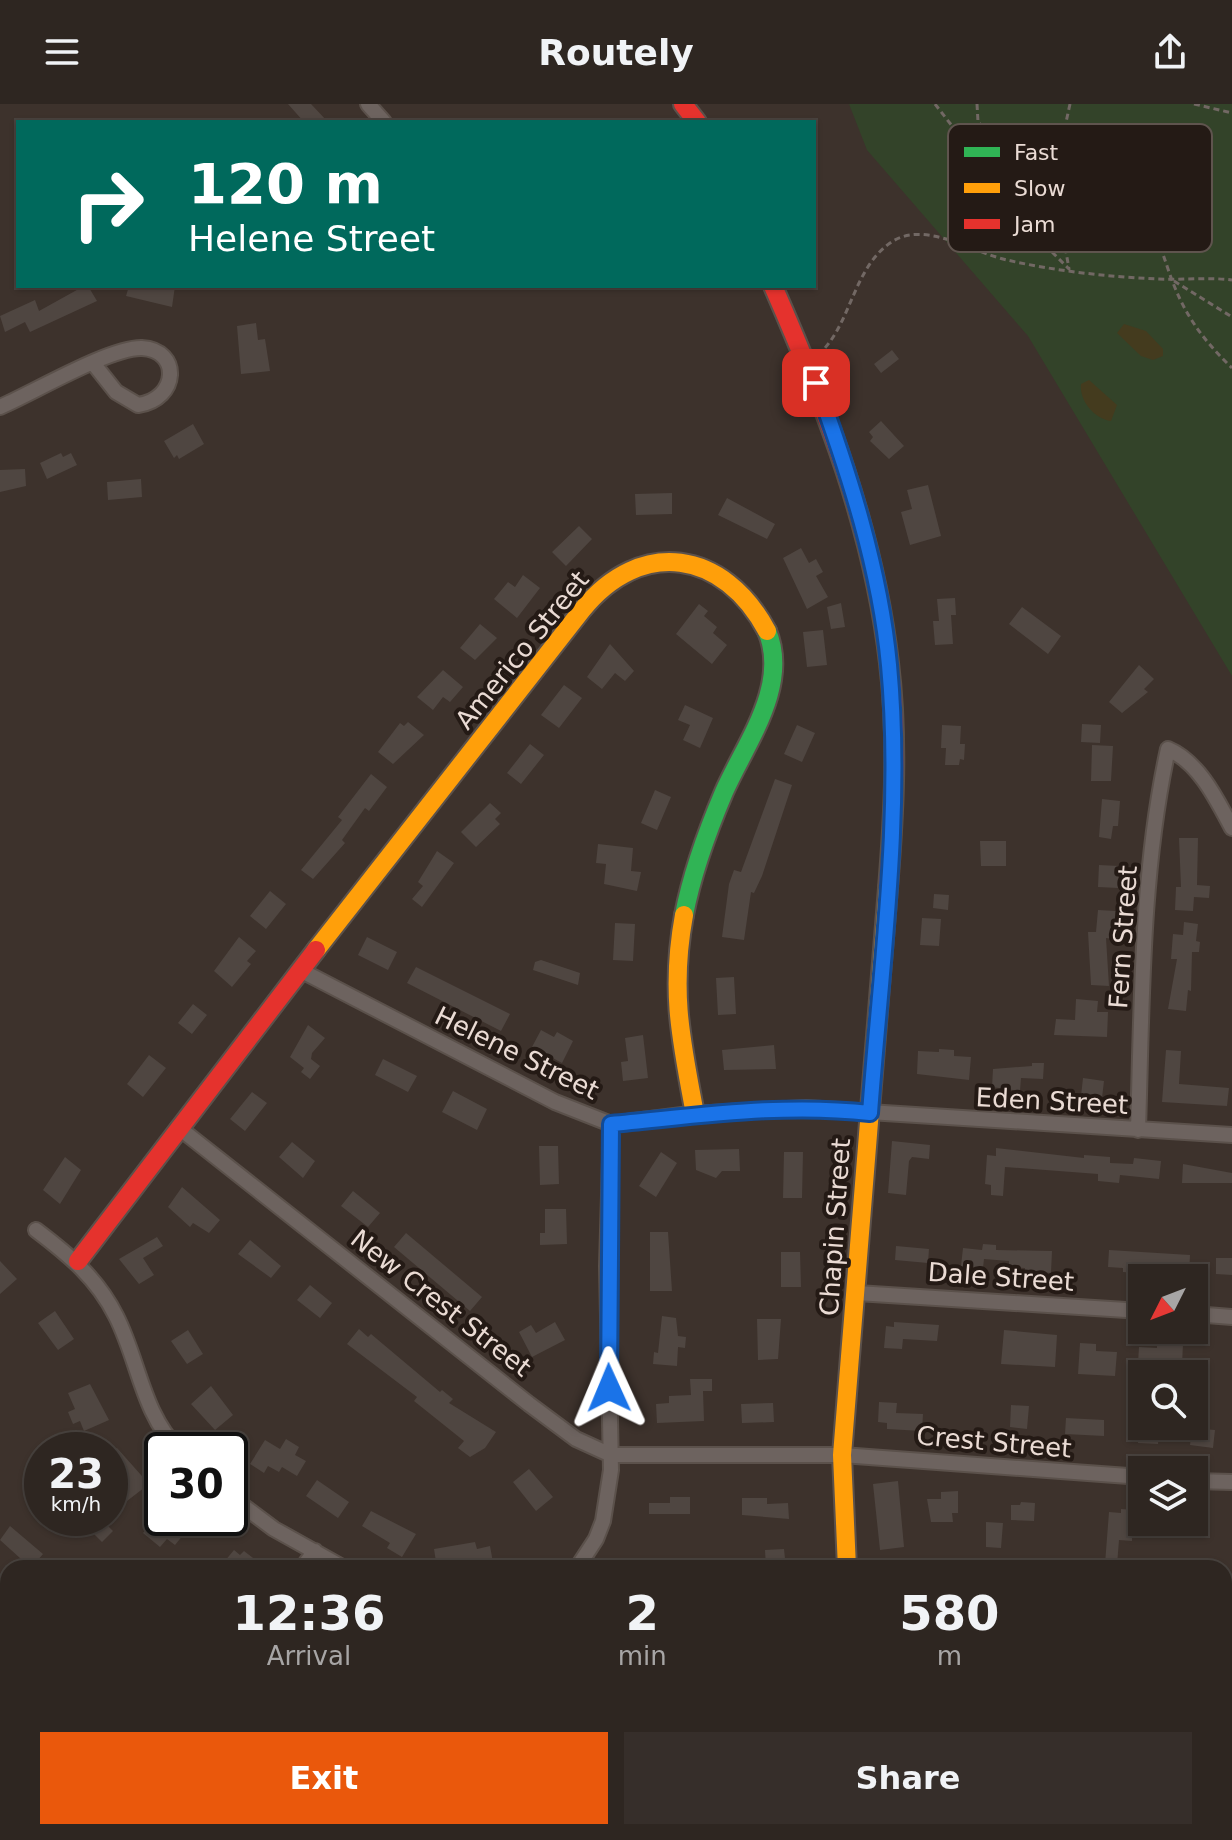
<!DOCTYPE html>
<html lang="en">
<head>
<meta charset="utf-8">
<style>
	body { margin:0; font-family:"DejaVu Sans",sans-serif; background:#362e2a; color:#f1f3f6; height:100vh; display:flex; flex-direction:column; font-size:30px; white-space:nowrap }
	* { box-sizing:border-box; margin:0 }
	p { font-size:26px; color:#a7a5a5 }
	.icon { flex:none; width:44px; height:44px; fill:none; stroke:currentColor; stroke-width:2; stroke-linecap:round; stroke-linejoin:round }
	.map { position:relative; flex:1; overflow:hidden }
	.drawer { position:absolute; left:0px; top:1456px; width:1232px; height:280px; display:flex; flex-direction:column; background:#2e2621; border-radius:24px 24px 0 0; box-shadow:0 2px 6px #0004,0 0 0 2px #49433f }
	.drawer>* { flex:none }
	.guide { position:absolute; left:16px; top:16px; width:800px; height:168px; border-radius:0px; box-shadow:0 2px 6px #0004,0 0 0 2px #49433f; background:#00695c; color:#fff; overflow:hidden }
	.needle { width:52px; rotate:228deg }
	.fabs { position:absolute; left:1128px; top:1160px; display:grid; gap:16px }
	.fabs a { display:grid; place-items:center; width:80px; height:80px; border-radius:0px; background:#2e2621; box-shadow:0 2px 6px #0004,0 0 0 2px #49433f; font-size:40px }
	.speed { position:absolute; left:24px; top:1328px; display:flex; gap:16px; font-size:40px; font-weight:700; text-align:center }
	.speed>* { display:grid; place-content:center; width:104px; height:104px; border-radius:50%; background:#2e2621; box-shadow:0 2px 6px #0004,0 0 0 2px #49433f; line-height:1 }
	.speed small { font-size:20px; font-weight:400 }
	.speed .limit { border:4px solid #111; border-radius:12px; background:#fff; color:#111 }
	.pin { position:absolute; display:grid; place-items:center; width:68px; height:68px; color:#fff; margin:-34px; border-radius:16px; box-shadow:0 4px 12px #0006 }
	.me { position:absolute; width:88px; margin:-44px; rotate:359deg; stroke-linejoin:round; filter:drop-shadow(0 0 6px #0008) }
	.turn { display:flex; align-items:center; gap:28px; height:168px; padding:0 40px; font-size:36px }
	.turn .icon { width:104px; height:104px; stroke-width:2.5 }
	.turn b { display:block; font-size:56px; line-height:68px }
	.eta { display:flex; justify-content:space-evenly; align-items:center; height:136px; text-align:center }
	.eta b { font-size:48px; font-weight:700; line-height:56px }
	.button { display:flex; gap:16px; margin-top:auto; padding:16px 40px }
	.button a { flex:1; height:92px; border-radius:0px; background:#ea580c; color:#fff; font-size:32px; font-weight:700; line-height:92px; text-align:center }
	.button a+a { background:#362e2a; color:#f1f3f6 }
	header { display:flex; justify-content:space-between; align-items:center; height:104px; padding:0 40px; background:#2e2621; font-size:36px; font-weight:700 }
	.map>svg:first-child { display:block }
</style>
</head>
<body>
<header><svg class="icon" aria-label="menu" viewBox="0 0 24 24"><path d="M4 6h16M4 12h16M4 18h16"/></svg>Routely<svg class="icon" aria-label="share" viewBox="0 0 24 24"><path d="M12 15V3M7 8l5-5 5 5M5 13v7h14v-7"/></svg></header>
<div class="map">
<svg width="1232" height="1736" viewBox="0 0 1232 1736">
	<rect width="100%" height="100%" fill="#3d322c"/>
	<!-- green -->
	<path fill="#334329" d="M849,0H1232V572L1028,232L867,46Z"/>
	<!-- sand -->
	<path fill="#443b1e" d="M1124,220L1146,227L1163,245V252L1153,256L1141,252L1117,229Z
		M1089,276L1117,301L1111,317C1095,315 1079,297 1081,280Z"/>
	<!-- building -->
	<path fill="#4f4641" d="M288,0H311L328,18H304Z
		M84,182H88L97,197L30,228L25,218L5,228L0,212L35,196L39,207Z
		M129,182H175L172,203L126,192Z
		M256,219L258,236L265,235L270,267L241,270L237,222Z
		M892,246L899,255L881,269L874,260Z
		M881,317L904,342L889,355L870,337L873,333L869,328Z
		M193,320L204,340L179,355L177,351L174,354L164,337Z
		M61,349L63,353L71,349L77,361L47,375L40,359Z
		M25,365L26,382L0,388V366Z
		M141,375L142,393L108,396L107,378Z
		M928,381L941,432L910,441L901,408L912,405L907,386Z
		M672,389V410L636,411L635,390Z
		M727,394L775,420L767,435L718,411Z
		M579,422L592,435L566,462L552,448Z
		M801,444L809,459L816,455L823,468L816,472L828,493L807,505L783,454Z
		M523,471L540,484L517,514L494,495L508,478L515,483Z
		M955,494L956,511H951L953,540L935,541L933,517H939L937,495Z
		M841,499L845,523L831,525L827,503Z
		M699,500L708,507L704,512L717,523L713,529L727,541L712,560L676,530Z
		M1022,503L1061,532L1048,550L1009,520Z
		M480,520L497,534L475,556L460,544Z
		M823,526L827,561L807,563L803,528Z
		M610,540L634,567L625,577L615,569L602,585L587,573Z
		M1139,561L1154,575L1144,585L1148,588L1122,609L1109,598Z
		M443,566L463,583L450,598L443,593L433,606L417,593Z
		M564,581L582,594L559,624L541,611Z
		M685,601L713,614L700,644L683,636L690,621L678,616Z
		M408,618L424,631L393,660L378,648L400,619L404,622Z
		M1082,620L1101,621L1100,639L1081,638Z
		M797,621L815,629L802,658L784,650Z
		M942,621L961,622L960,640H965L964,656L960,655L959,661H945L946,644H941Z
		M530,640L544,651L521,680L507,669Z
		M1092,641L1113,642L1111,677H1091Z
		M371,670L387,683L369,707L365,704L342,736L345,739L313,775L301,766L342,716L338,713Z
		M775,675L792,681L762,772L754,789L751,788L744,836L722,833L729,780L734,766L741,768Z
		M655,686L671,693L657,726L641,719Z
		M1102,695L1120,697L1118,722H1113L1111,735L1099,733Z
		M490,699L501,709L495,715L500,720L476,743L461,728Z
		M1179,734H1198L1197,781L1210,782L1209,794L1194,793L1193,807L1175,806L1176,783H1181Z
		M980,737H1006V762H981Z
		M598,740L633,744L631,767L641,768L637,787L604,780L606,760L596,759Z
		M437,747L454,759L422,803L412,795L423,782L418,778Z
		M1099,761L1119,762L1118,784L1098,783Z
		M270,787L286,800L266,825L250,812Z
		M934,790L949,791L948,806L933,804Z
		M1098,806L1116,807L1113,835L1106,834L1109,882L1091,881L1088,828H1096Z
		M922,814L941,815L939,842L920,841Z
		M1184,818L1198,820L1196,837L1200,838L1199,848H1192L1191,887L1188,886L1186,907L1168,905L1177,855H1171L1173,830L1183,831Z
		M615,819L635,820L633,857L613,856Z
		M239,833L256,847L247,857L251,860L232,883L214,867Z
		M367,833L397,848L388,866L358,851Z
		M541,856L580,869L578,881L533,866L535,858Z
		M416,863L510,910L501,927L407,879Z
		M734,873L736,910L718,911L716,874Z
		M1076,895L1098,897L1097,908H1108L1107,933L1054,931L1056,915L1075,916Z
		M193,900L207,911L192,930L178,919Z
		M308,921L325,934L312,949L311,955L320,962L310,975L301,968L304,964L290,953Z
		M541,926L554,933L557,928L573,937L562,959L532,943Z
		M643,931L648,974L623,977L621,958L628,957L625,934Z
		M774,941L776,965L724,966L722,946Z
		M939,945L954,946V952L971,953L969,976L917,970L918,947L939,948Z
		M1166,946L1181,947L1179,980L1229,984L1227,1002L1162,998Z
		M149,951L166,964L143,993L127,980Z
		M383,955L417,972L408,988L375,971Z
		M1032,959H1044L1043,975L1021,974L1020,987L992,983L993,965L1032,962Z
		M1083,974L1104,977L1102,994L1081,992Z
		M453,987L487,1005L477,1026L442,1008Z
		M252,988L267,999L245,1027L230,1015Z
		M892,1037L930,1041L929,1055L912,1053L909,1057L906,1091L888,1089Z
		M292,1038L315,1057L303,1074L279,1053Z
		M539,1042H558L559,1080L540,1081Z
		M996,1044L1084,1054V1051L1110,1053V1059L1133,1060L1134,1054L1161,1057L1159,1075L1120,1071L1119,1079L1098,1077V1070L1005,1063L1003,1092L991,1091V1081L985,1080L987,1051L996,1052Z
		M739,1045L740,1067H722L716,1074L696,1066L695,1046Z
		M661,1048L677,1059L656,1093L639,1082Z
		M784,1048H803L802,1094H783Z
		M65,1053L81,1066L60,1100L43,1086Z
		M1183,1060L1232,1069V1079H1182Z
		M182,1083L220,1116L209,1129L193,1119L190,1123L168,1103Z
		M353,1087L380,1109L368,1123L341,1102Z
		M545,1105H566L567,1140L540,1141V1129H545Z
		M650,1128H668L672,1187H650Z
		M406,1129L482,1193L470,1207L394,1143Z
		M157,1133L163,1142L143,1154L154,1171L139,1180L119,1155Z
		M250,1136L281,1162L271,1174L238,1150Z
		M983,1140L996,1141V1146L1052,1147L1051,1169L1025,1167V1164L1009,1163V1157L984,1155L983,1164L961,1162L963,1144L982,1146Z
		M896,1142L929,1145L928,1159L895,1156Z
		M1109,1146L1190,1151L1189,1172H1176V1167L1163,1166V1163L1137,1162V1169L1123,1168V1164L1108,1163Z
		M781,1148H800L801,1183H781Z
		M1216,1154H1232V1171L1216,1170Z
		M0,1157L17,1175L0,1190Z
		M310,1181L332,1199L320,1214L297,1196Z
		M55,1207L74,1235L58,1246L38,1219Z
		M662,1212L676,1214L678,1232L686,1233L685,1244L678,1243L677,1262L653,1260L654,1248L658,1249Z
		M757,1215H781L778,1255L758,1256Z
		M555,1218L565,1236L532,1253L519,1228L531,1221L536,1229Z
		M894,1218L939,1221L937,1237L903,1235L902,1245L884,1244L886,1222L894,1223Z
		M359,1225L368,1233L371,1230L440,1288L442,1286L453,1295L449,1299L496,1328L485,1344L470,1353L458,1344L464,1337L414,1297L417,1293L347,1240Z
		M188,1226L203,1250L187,1260L171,1237Z
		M1004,1226L1057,1231L1055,1263L1001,1260Z
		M1080,1239L1096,1240V1247L1117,1248L1115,1272L1078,1270Z
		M1157,1239L1183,1240L1182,1261L1138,1259L1139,1243L1157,1244Z
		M690,1275H712V1287H703L704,1317L657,1319L656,1300L669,1299V1292L691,1291Z
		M90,1280L109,1316L84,1327L80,1317L73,1320L68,1308L75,1305L68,1289Z
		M211,1282L233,1311L215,1326L191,1300Z
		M879,1298L897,1299L896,1309L923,1310L922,1327L887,1325V1319L878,1318Z
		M773,1299L774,1318L742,1319L741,1300Z
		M1011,1301L1029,1302L1027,1325L1010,1323Z
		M1066,1314L1104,1316V1332L1065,1330Z
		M1140,1322H1160L1158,1340L1138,1339Z
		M1192,1324L1215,1326L1213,1344L1190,1341Z
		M286,1335L299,1343L295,1351L306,1357L297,1372L282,1363L279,1368L268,1362L264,1369L250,1360L265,1336L280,1345Z
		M117,1344L149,1380L127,1397L110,1380V1349Z
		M529,1365L553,1393L536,1407L513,1378Z
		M317,1376L349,1398L338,1414L306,1392Z
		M898,1377L904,1443L880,1446L873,1380Z
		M958,1387V1409H952L953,1418H931L927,1395H941V1388Z
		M670,1393H690V1410H649V1399H670Z
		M742,1394H767V1400L788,1399L789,1415L742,1411Z
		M1021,1398L1035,1399L1034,1417L1011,1416V1401H1020Z
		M1121,1405L1135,1406V1415H1142L1141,1431H1132V1437L1119,1436L1117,1461L1105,1460L1109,1408L1121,1409Z
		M371,1407L416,1430L402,1453L387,1444L390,1439L362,1422Z
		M100,1414L113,1427L102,1438L88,1424Z
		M155,1414H174L188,1425L175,1441L167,1435L160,1443L143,1429Z
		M986,1418L1003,1419L1001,1444L986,1443Z
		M1171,1418H1196L1195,1432L1170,1431Z
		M10,1422L43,1450L31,1464L0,1436Z
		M475,1438L477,1445L490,1442L494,1464H437L434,1445Z
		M784,1445L786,1464H766L765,1446Z
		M234,1446L240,1451L244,1447L257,1457L252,1464H219Z"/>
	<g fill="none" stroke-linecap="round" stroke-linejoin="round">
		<defs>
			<path id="street" d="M368,0L384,18
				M0,303C33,289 110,243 142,244C181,246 179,295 138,301L116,288L93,259
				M300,866L555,998L611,1020L690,1010L806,1004L1232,1031
				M178,1023L529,1300L576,1335L611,1351H842L1142,1373
				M1138,1026C1142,900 1141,768 1168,645C1199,658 1217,696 1232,724
				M36,1126C69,1151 97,1174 116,1212C139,1257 142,1309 179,1346
				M857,1189L1142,1207
				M1194,1210L1232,1213
				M1194,1377L1232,1378
				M230,1392L274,1425L344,1464
				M302,1464L315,1447
				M577,1464L596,1435L603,1417L611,1366L607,1162L611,1020
				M0,1489L8,1495
				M0,1550L8,1542
				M1224,1558L1232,1557
				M1224,1634L1232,1624
				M607,1728L616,1736
				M81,1736L88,1728
				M560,1736L566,1728
				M719,1736L760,1728
				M1147,1736L1153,1728"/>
			<path id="fast" d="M684,811C692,769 707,728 724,688C745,640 790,582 767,527"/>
			<path id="slow" d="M684,811C670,887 681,936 695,1010
				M316,846L582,506C641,433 724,446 767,527
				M847,1464L842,1351L888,784"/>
			<path id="jam" d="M683,0L697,18
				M773,182C826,303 874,427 889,559C898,633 894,710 888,784
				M78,1157L316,846
				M875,1728L876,1736"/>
		</defs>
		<!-- street casing -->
		<use href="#street" stroke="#5b514b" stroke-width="18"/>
		<!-- fast casing -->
		<use href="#fast" stroke="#5b514b" stroke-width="22"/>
		<!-- slow casing -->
		<use href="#slow" stroke="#5b514b" stroke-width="22"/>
		<!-- jam casing -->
		<use href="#jam" stroke="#5b514b" stroke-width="22"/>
		<!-- path -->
		<path stroke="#726864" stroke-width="3" stroke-dasharray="6 4" stroke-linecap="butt" d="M935,0L994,76
			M977,0L978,18L1008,48
			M1070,0L1063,32L1068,50L1154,130
			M1194,0L1232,9
			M1017,41L1042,48L1064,43L1057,95L1069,165L1025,121L996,80C995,66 1004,48 1017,41Z
			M1170,77C1144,112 1156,128 1168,165C1182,207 1200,233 1232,264
			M1174,177L1232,213
			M818,251C851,222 852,166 890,139C924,115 971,148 1007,156C1055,167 1109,173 1159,175C1183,176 1208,173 1232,176"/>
		<!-- street -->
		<use href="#street" stroke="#6d635f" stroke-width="14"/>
		<!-- fast -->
		<use href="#fast" stroke="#30b455" stroke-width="18"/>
		<!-- slow -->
		<use href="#slow" stroke="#ff9f0a" stroke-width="18"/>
		<!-- jam -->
		<use href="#jam" stroke="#e5322d" stroke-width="18"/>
	</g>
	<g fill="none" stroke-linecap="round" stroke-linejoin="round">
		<defs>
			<path id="route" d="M609,1284L611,1020C698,1012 782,999 870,1009C881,861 903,710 889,561C880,465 849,369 816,279"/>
		</defs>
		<!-- route casing -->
		<use href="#route" stroke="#114b97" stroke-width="20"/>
		<!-- route -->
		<use href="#route" stroke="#1a73e8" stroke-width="14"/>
	</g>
	<g text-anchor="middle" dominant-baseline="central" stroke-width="8" stroke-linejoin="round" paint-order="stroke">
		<!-- street labels -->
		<g font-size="26" fill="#eadbd4" stroke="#241a15">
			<text transform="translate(522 546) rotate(-51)">Americo Street</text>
			<text transform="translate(1123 833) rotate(-86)">Fern Street</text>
			<text transform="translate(517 949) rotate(26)">Helene Street</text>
			<text transform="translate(1052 997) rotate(3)">Eden Street</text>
			<text transform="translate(835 1123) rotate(-86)">Chapin Street</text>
			<text transform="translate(1001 1173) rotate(4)">Dale Street</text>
			<text transform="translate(441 1199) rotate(38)">New Crest Street</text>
			<text transform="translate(994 1338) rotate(5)">Crest Street</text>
		</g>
	</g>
	<!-- legend -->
	<rect x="948" y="20" width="264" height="128" rx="12" fill="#241a15" stroke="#5f544e" stroke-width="2"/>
	<rect x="964" y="43" width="36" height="10" fill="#30b455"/>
	<rect x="964" y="79" width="36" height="10" fill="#ff9f0a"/>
	<rect x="964" y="115" width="36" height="10" fill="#e5322d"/>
	<g font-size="22" fill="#eadbd4">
		<text x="1014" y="56">Fast</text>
		<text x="1014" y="92">Slow</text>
		<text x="1014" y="128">Jam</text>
	</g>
</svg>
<div class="fabs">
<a><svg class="needle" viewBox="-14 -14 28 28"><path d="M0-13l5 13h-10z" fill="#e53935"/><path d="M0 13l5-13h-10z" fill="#a7a5a5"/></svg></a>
<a><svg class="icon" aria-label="search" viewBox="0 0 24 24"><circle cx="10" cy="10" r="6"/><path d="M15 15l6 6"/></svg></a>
<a><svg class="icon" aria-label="layers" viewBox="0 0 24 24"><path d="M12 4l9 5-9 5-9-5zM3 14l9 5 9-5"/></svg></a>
</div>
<div class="speed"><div>23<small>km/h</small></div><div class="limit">30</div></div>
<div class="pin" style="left:816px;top:279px;background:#d93025"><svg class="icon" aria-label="arrive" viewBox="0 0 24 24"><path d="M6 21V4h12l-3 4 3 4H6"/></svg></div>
<svg class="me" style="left:609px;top:1284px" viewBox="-20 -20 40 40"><path d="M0-17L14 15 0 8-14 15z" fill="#1a73e8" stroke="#fff" stroke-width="4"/></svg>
<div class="guide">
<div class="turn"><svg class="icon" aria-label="right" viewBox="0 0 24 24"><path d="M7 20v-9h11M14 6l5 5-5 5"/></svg><div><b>120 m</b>Helene Street</div></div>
</div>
<section class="drawer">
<div class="eta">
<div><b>12:36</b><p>Arrival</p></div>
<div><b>2</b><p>min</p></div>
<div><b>580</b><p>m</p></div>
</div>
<div class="button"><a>Exit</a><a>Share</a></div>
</section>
</div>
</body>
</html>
